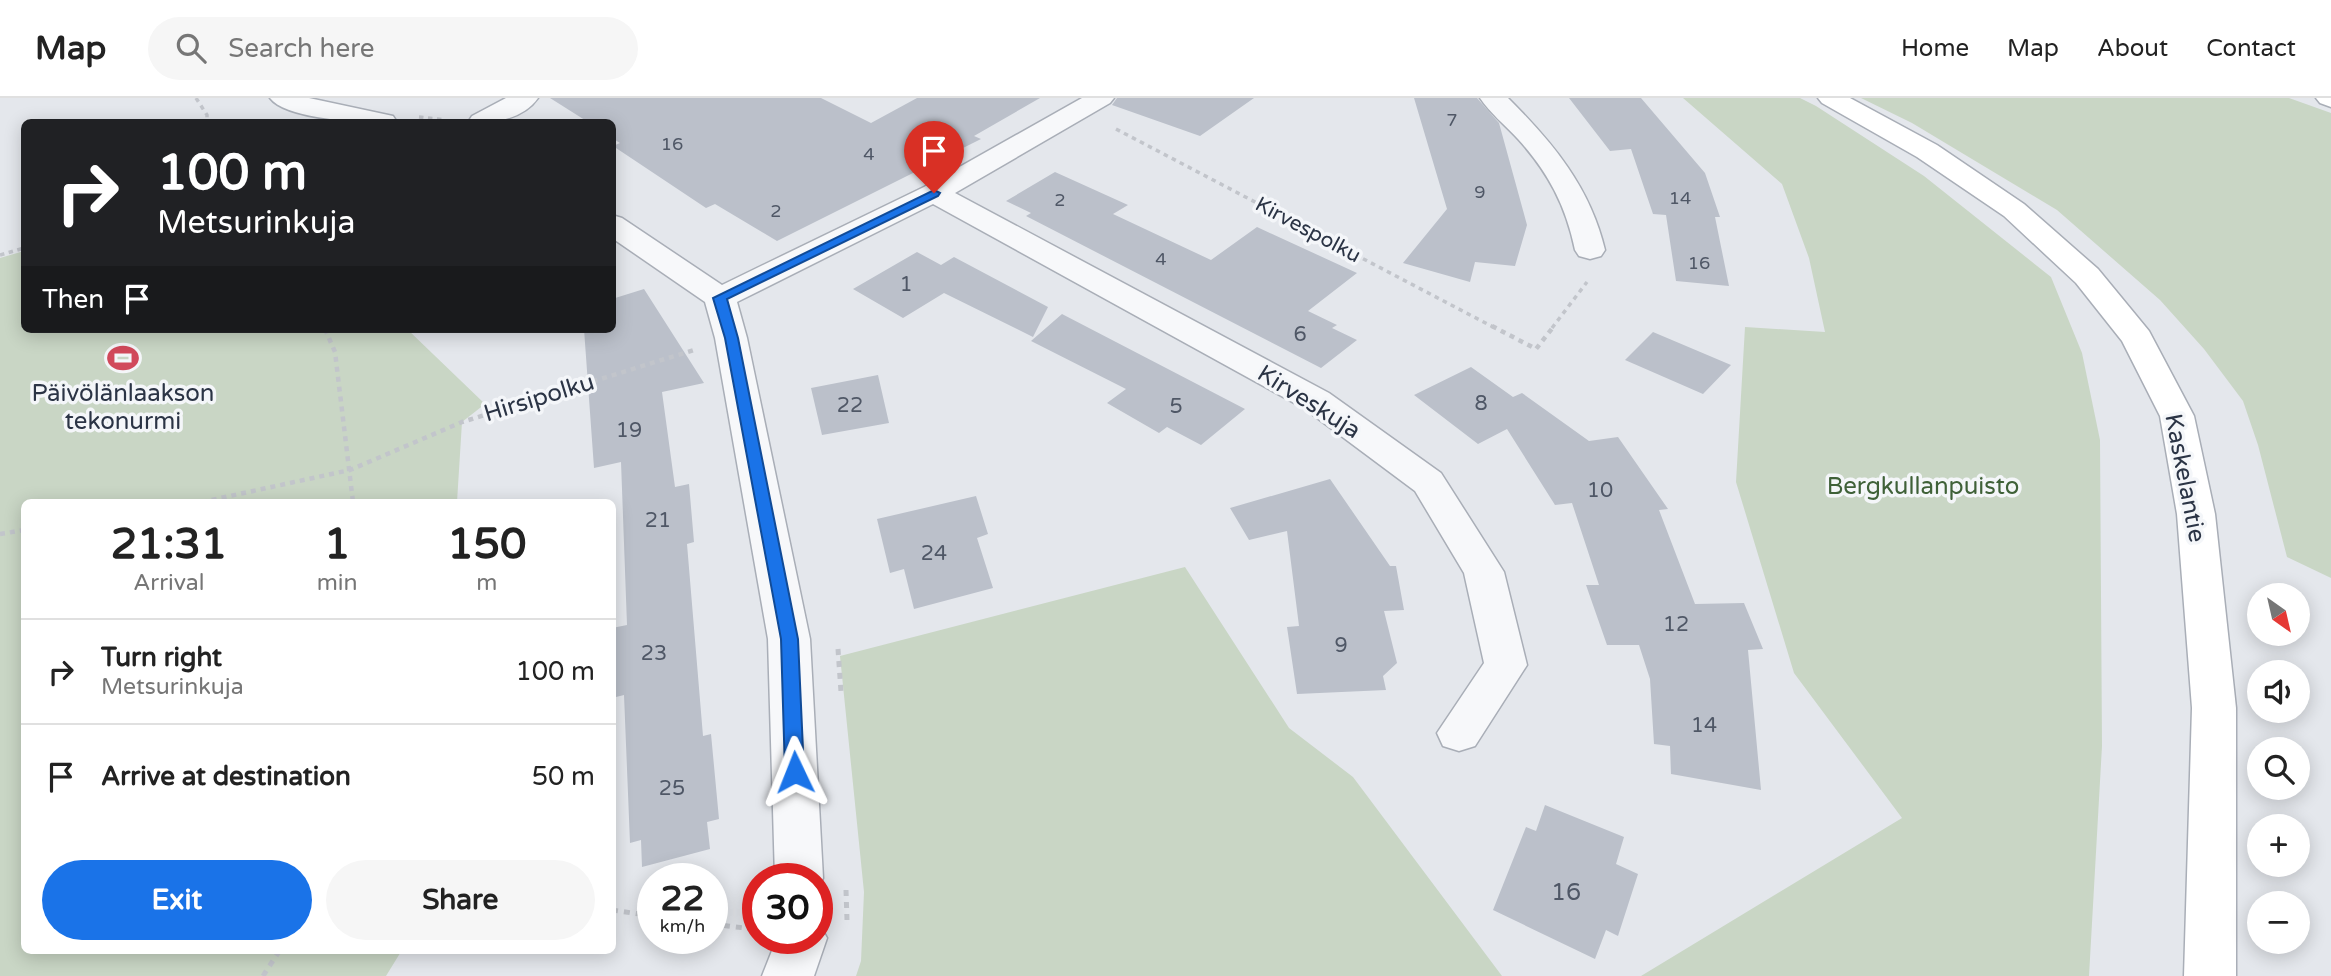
<!DOCTYPE html>
<html lang="en">
<head>
<meta charset="utf-8">
<style>
	body { margin:0; font-family:"Varela Round",sans-serif; background:#f6f6f6; color:#222; height:100vh; display:flex; flex-direction:column; font-size:26px; white-space:nowrap }
	* { box-sizing:border-box; margin:0 }
	p { font-size:23px; color:#767676 }
	.icon { flex:none; width:38px; height:38px; fill:none; stroke:currentColor; stroke-width:2; stroke-linecap:round; stroke-linejoin:round }
	.map { position:relative; flex:1; overflow:hidden }
	.details { position:absolute; left:21px; top:401px; width:595px; height:455px; display:flex; flex-direction:column; background:#fff; border-radius:10px; box-shadow:0 4px 18px #0003 }
	.details>* { flex:none }
	.hud { position:absolute; left:21px; top:21px; width:595px; height:214px; border-radius:10px; box-shadow:0 4px 18px #0003; background:#202124; color:#fff; overflow:hidden }
	.needle { width:46px; rotate:146deg }
	.buttons { position:absolute; left:2247px; top:485px; display:grid; gap:14px }
	.buttons a { display:grid; place-items:center; width:63px; height:63px; border-radius:50%; background:#fff; box-shadow:0 4px 18px #0003; font-size:35px }
	.speed { position:absolute; left:637px; top:765px; display:flex; gap:14px; font-size:35px; font-weight:700; text-align:center }
	.speed>* { display:grid; place-content:center; width:91px; height:91px; border-radius:50%; background:#fff; box-shadow:0 4px 18px #0003; line-height:1 }
	.speed small { font-size:18px; font-weight:400 }
	.speed .limit { border:10px solid #d22; background:#fff; color:#111 }
	.pin { position:absolute; display:grid; place-items:center; width:60px; height:60px; color:#fff; margin:-72px -30px; border-radius:50% 50% 50% 0; rotate:-45deg; box-shadow:0 0 7px #0007 }
	.pin .icon { rotate:45deg }
	.me { position:absolute; width:77px; margin:-38px; rotate:358deg; stroke-linejoin:round; filter:drop-shadow(0 0 5px #0008) }
	.turn { display:flex; align-items:center; gap:24px; height:147px; padding:0 21px; font-size:32px }
	.turn .icon { width:91px; height:91px; stroke-width:2.5 }
	.turn b { display:block; font-size:49px; line-height:60px }
	.then { display:flex; align-items:center; height:66px; padding:0 21px; background:#0003; gap:14px; font-size:26px }
	.eta { display:flex; justify-content:space-evenly; align-items:center; height:119px; text-align:center }
	.eta b { font-size:42px; font-weight:800; line-height:49px }
	.action { display:flex; gap:14px; margin-top:auto; padding:14px 21px }
	.action a { flex:1; height:80px; border-radius:42px; background:#1a73e8; color:#fff; font-size:28px; font-weight:800; line-height:80px; text-align:center }
	.action a+a { background:#f6f6f6; color:#222 }
	ul { padding:0; list-style:none }
	li { display:flex; align-items:center; gap:21px; height:105px; padding:0 21px; border-top:2px solid #e0e0e0 }
	li div { flex:1 }
	li b { display:block; font-size:26px }
	li em { font-style:normal }
	header { display:flex; align-items:center; gap:42px; box-sizing:border-box; height:98px; padding:0 35px; background:#fff; border-bottom:2px solid #e0e0e0 }
	header strong { font-size:33px }
	nav { display:flex; gap:38px; margin-inline-start:auto; font-size:24px }
	.search { width:490px; height:63px; background:#f6f6f6; display:flex; align-items:center; gap:18px; box-sizing:border-box; padding:0 24px; border-radius:38px; color:#767676; font-size:26px }
	.map>svg:first-child { display:block }
</style>
</head>
<body>
<header>
<strong>Map</strong>
<div class="search"><svg class="icon" aria-label="search" viewBox="0 0 24 24"><circle cx="10" cy="10" r="6"/><path d="M15 15l6 6"/></svg>Search here</div>
<nav><a>Home</a><a>Map</a><a>About</a><a>Contact</a></nav>
</header>
<div class="map">
<svg width="2331" height="878" viewBox="0 0 2331 878">
	<rect width="100%" height="100%" fill="#e4e7ec"/>
	<!-- green -->
	<path fill="#c9d6c5" d="M1683,0H1800L1816,8L1924,78L2051,179L2082,255L2100,342L2102,648L2089,878H1641L1902,720L1794,575L1736,384L1745,229L1825,234L1809,160L1782,86Z
		M1861,0H2289L2331,15V480L2287,459L2258,347L2243,303L2204,251L2160,202L2057,112L1912,25Z
		M24,153V231H407L485,306L462,324L457,404H24V852H402L386,878H0V160Z
		M1185,469L1289,630L1353,679L1502,878H856L861,863L864,794L840,558Z"/>
	<!-- building -->
	<path fill="#bbc0ca" d="M550,0H821L871,25L917,0H1040L974,38L981,41L777,143L715,106L706,110L613,48L620,45L612,40V24H588Z
		M1117,0H1254L1200,38L1112,7Z
		M1414,0H1477L1499,25L1527,127L1515,168L1475,164L1470,184L1403,165L1447,111Z
		M1569,0H1641L1705,75L1720,119H1715L1729,188L1676,183L1666,117L1653,116L1631,51L1610,53Z
		M1055,74L1128,107L1113,116L1211,162L1257,129L1357,175L1308,213L1337,227L1332,230L1357,242L1321,270L1026,118L1031,115L1006,103Z
		M917,154L941,167L954,159L1048,209L1033,239L944,195L903,220L853,191Z
		M644,191L704,285L662,294L675,389L689,386L694,444L687,446L703,638L711,636L719,721L707,724L710,751L642,769L641,742L630,745L624,597L612,600V530L627,527L621,364L594,370L584,231H612V201Z
		M1062,216L1245,311L1201,347L1167,329L1159,335L1107,305L1126,291L1031,243Z
		M1653,234L1731,267L1703,296L1625,262Z
		M1471,269L1513,299L1522,295L1589,343L1618,339L1668,411L1659,412L1695,506L1744,505L1763,551L1748,552L1761,692L1671,676L1670,648L1654,646L1650,581L1639,547H1607L1586,487H1599L1572,405L1555,407L1507,331L1478,346L1414,297Z
		M878,277L889,325L822,337L811,290Z
		M1330,381L1390,468H1396L1404,512L1384,513L1397,565L1383,578L1386,592L1297,596L1287,529L1299,528L1287,433L1249,442L1230,410Z
		M976,398L988,436L977,440L993,490L914,511L904,471L890,475L877,421Z
		M1545,707L1624,739L1616,766L1638,776L1618,838L1606,832L1595,861L1493,812L1526,729L1536,733Z"/>
	<g fill="none" stroke-linecap="round" stroke-linejoin="round">
		<defs>
			<path id="street" d="M270,0H309L393,18L397,24C371,26 286,22 270,0Z
				M506,0H538C523,22 491,26 468,24L472,18Z
				M1082,0H1114L1110,5L955,95L1329,295L1441,375L1504,474L1527,567L1475,648L1459,653L1443,648L1437,635L1484,565L1464,475L1415,393L1305,311L933,106L737,204L747,240L810,541L823,780L817,793V780H775L768,541L715,240L705,204L612,140V117L622,120L722,187L924,89Z
				M1480,0H1508C1553,45 1590,89 1605,152L1601,158L1590,161L1579,158L1575,152C1566,108 1548,74 1518,41C1505,27 1490,15 1480,0Z
				M817,822L827,840L814,878H762L777,840H817Z"/>
			<path id="secondary" d="M1818,0H1850L1937,47L2024,106L2098,171L2149,233L2194,318L2215,416L2236,610V878H2184L2192,610L2177,416L2160,318L2122,243L2076,185L2004,118L1917,59L1822,5Z
				M2316,0H2331V9L2320,5Z"/>
		</defs>
		<!-- street casing -->
		<use href="#street" stroke="#a9aeb7" stroke-width="3"/>
		<!-- secondary casing -->
		<use href="#secondary" stroke="#a9aeb7" stroke-width="3"/>
		<!-- path-far2 -->
		<path stroke="#c2c5cb" stroke-width="3.5" stroke-dasharray="4.5 4.5" stroke-linecap="butt" d="M196,0L207,17V24
			M419,19L445,22
			M1116,31L1495,230
			M0,157L24,150
			M1552,230L1587,184"/>
		<!-- path-far1 -->
		<path stroke="#c2c5cb" stroke-width="4.5" stroke-dasharray="5 5" stroke-linecap="butt" d="M1492,228L1536,251L1554,228
			M325,231L335,254L353,404
			M202,404L350,372L462,324L694,252
			M0,436L24,432"/>
		<!-- path -->
		<path stroke="#c2c5cb" stroke-width="5" stroke-dasharray="6 6" stroke-linecap="butt" d="M838,551L841,594
			M846,792L847,822
			M612,812L653,818
			M712,826L753,831
			M263,878L280,852"/>
		<!-- street -->
		<use href="#street" fill="#f7f8fa" fill-rule="evenodd"/>
		<!-- secondary -->
		<use href="#secondary" fill="#fff" fill-rule="evenodd"/>
	</g>
	<!-- route -->
	<path fill="#1a73e8" stroke="#114b97" stroke-width="2" d="M934,92L940,95L938,98L727,201L738,240L798,541L804,674L801,680L795,682L788,680L785,674L781,541L725,240L713,200Z"/>
	<!-- icons -->
	<defs>
		<symbol id="stadium-bare" viewBox="-9 -9 18 18"><path d="M0-5a6.5 5 0 1 0 0 10a6.5 5 0 1 0 0-10ZM-3.5-1.8h7v3.6h-7Z" fill="#d1495b" stroke="#f4f6f9" stroke-width="2.5" paint-order="stroke"/></symbol>
	</defs>
	<g fill-rule="evenodd">
		<use href="#stadium-bare" x="101" y="238" width="44" height="44"/>
	</g>
	<g text-anchor="middle" dominant-baseline="central" stroke-width="7" stroke-linejoin="round" paint-order="stroke">
		<!-- far-number labels -->
		<g font-size="18" fill="#4f5766">
			<text x="1452" y="22">7</text>
			<text x="672" y="46">16</text>
			<text x="869" y="56">4</text>
			<text x="1480" y="94">9</text>
			<text x="1680" y="100">14</text>
			<text x="1060" y="102">2</text>
			<text x="776" y="113">2</text>
			<text x="1161" y="161">4</text>
			<text x="1699" y="165">16</text>
		</g>
		<!-- far-street labels -->
		<g font-size="21" fill="#2b3445" stroke="#f4f6f9">
			<text transform="translate(1308 132) rotate(28)">Kirvespolku</text>
		</g>
		<!-- number labels -->
		<g font-size="21" fill="#4f5766">
			<text x="906" y="186">1</text>
			<text x="1300" y="236">6</text>
			<text x="1481" y="305">8</text>
			<text x="850" y="307">22</text>
			<text x="1176" y="308">5</text>
			<text x="629" y="332">19</text>
			<text x="1600" y="392">10</text>
			<text x="658" y="422">21</text>
			<text x="934" y="455">24</text>
			<text x="1676" y="526">12</text>
			<text x="1341" y="547">9</text>
			<text x="654" y="555">23</text>
			<text x="1704" y="627">14</text>
			<text x="672" y="690">25</text>
		</g>
		<!-- poi labels -->
		<g font-size="24" fill="#2b3445" stroke="#f4f6f9">
			<text x="123" y="295">Päivölänlaakson<tspan x="123" dy="28">tekonurmi</tspan></text>
		</g>
		<!-- street labels -->
		<g font-size="24" fill="#2b3445" stroke="#f4f6f9">
			<text transform="translate(539 300) rotate(-17)">Hirsipolku</text>
			<text transform="translate(1309 304) rotate(32)">Kirveskuja</text>
			<text transform="translate(2185 380) rotate(79)">Kaskelantie</text>
		</g>
		<!-- park labels -->
		<g font-size="24" fill="#3f6138" stroke="#f4f6f9">
			<text x="1923" y="388">Bergkullanpuisto</text>
		</g>
		<!-- near-number labels -->
		<g font-size="24" fill="#4f5766">
			<text x="1566" y="794">16</text>
		</g>
	</g>
</svg>
<div class="buttons">
<a><svg class="needle" viewBox="-14 -14 28 28"><path d="M0-13l5 13h-10z" fill="#e53935"/><path d="M0 13l5-13h-10z" fill="#767676"/></svg></a>
<a><svg class="icon" aria-label="sound" viewBox="0 0 24 24"><path d="M4 9h4l5-4v14l-5-4H4zM17 9q2 3 0 6"/></svg></a>
<a><svg class="icon" aria-label="search" viewBox="0 0 24 24"><circle cx="10" cy="10" r="6"/><path d="M15 15l6 6"/></svg></a>
<a>+</a>
<a>−</a>
</div>
<div class="speed"><div>22<small>km/h</small></div><div class="limit">30</div></div>
<div class="pin" style="left:934px;top:95px;background:#d93025"><svg class="icon" aria-label="arrive" viewBox="0 0 24 24"><path d="M6 21V4h12l-3 4 3 4H6"/></svg></div>
<svg class="me" style="left:795px;top:674px" viewBox="-20 -20 40 40"><path d="M0-17L14 15 0 8-14 15z" fill="#1a73e8" stroke="#fff" stroke-width="4"/></svg>
<div class="hud">
<div class="turn"><svg class="icon" aria-label="right" viewBox="0 0 24 24"><path d="M7 20v-9h11M14 6l5 5-5 5"/></svg><div><b>100 m</b>Metsurinkuja</div></div>
<div class="then">Then<svg class="icon" aria-label="arrive" viewBox="0 0 24 24"><path d="M6 21V4h12l-3 4 3 4H6"/></svg></div>
</div>
<section class="details">
<div class="eta">
<div><b>21:31</b><p>Arrival</p></div>
<div><b>1</b><p>min</p></div>
<div><b>150</b><p>m</p></div>
</div>
<ul>
<li><svg class="icon" aria-label="right" viewBox="0 0 24 24"><path d="M7 20v-9h11M14 6l5 5-5 5"/></svg><div><b>Turn right</b><p>Metsurinkuja</p></div><em>100 m</em></li>
<li><svg class="icon" aria-label="arrive" viewBox="0 0 24 24"><path d="M6 21V4h12l-3 4 3 4H6"/></svg><div><b>Arrive at destination</b></div><em>50 m</em></li>
</ul>
<div class="action"><a>Exit</a><a>Share</a></div>
</section>
</div>
</body>
</html>
